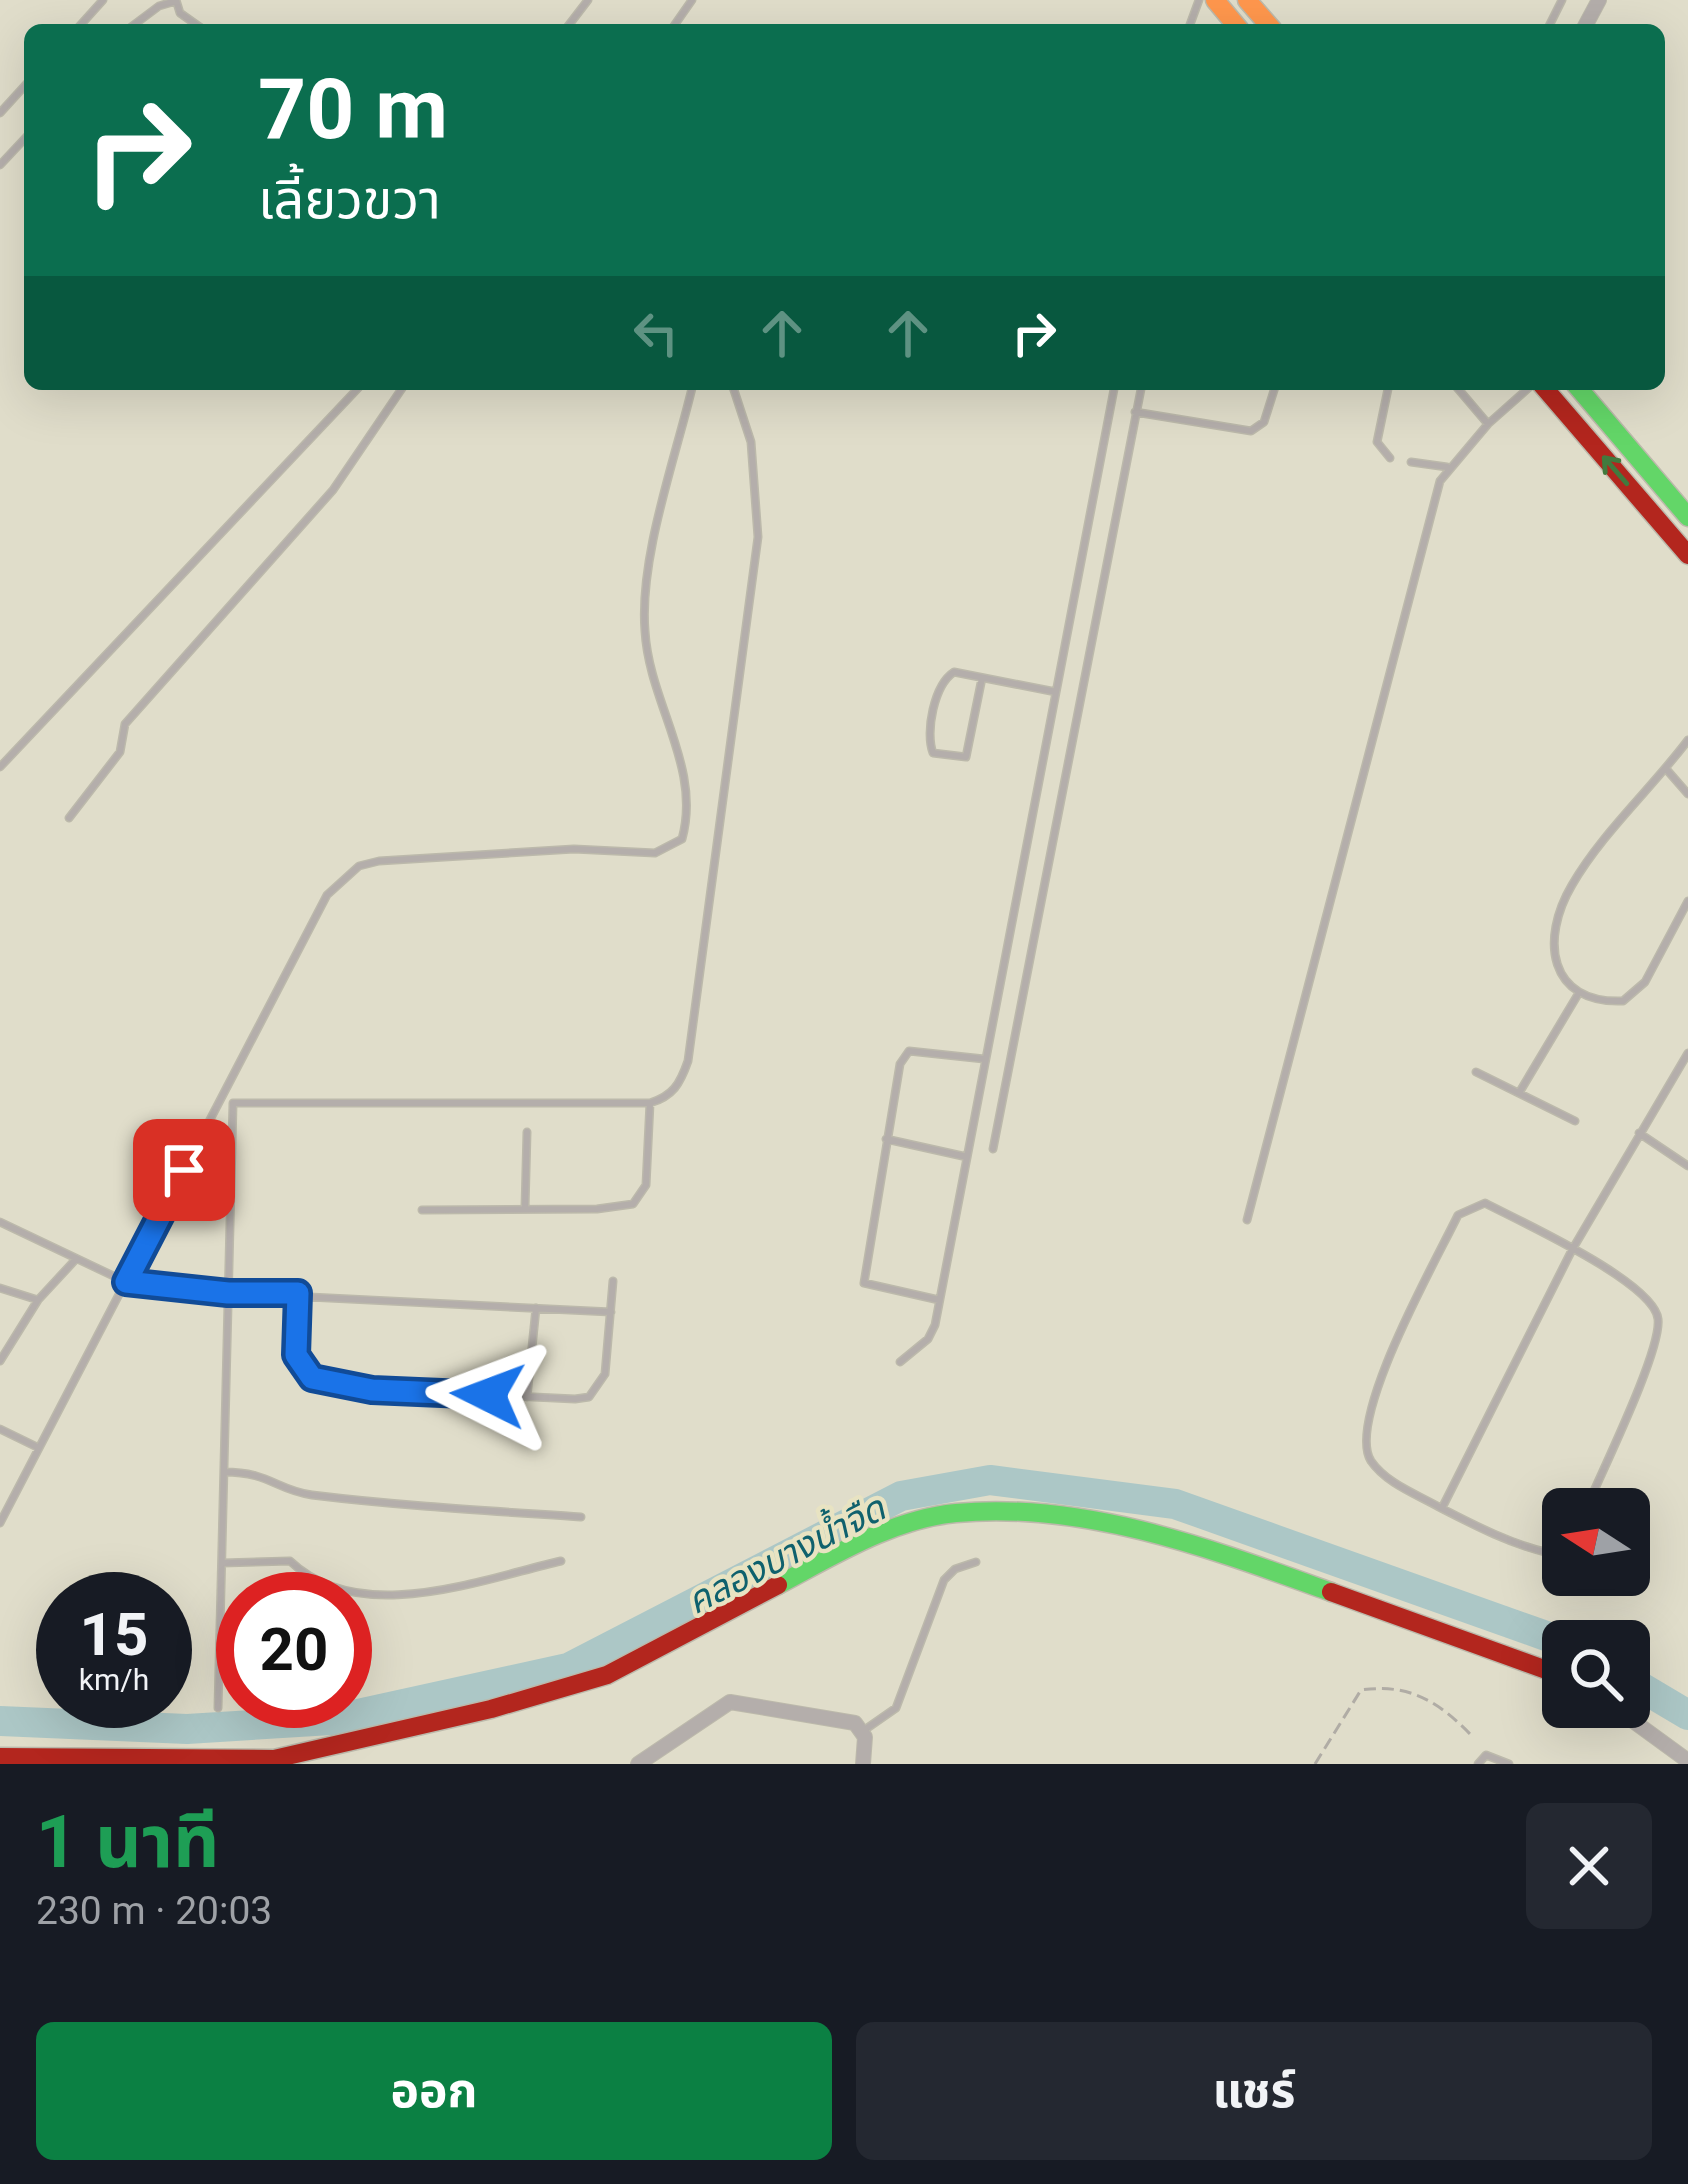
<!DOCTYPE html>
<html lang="th">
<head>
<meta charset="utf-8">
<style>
	body { margin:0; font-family:Roboto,"Noto Sans Thai",sans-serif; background:#242831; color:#f1f3f6; height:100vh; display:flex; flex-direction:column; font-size:45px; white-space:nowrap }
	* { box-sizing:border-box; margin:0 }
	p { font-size:39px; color:#9ea1a6 }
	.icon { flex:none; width:66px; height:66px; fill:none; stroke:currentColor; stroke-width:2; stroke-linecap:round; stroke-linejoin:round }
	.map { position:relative; height:1764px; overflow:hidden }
	.sheet { display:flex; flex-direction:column; background:#171b24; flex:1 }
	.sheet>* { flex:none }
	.top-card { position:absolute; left:24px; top:24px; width:1641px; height:366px; border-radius:18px; box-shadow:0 12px 48px #0002; background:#0b6e4f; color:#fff; overflow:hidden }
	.needle { width:78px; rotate:282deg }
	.tools { position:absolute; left:1542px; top:1488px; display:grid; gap:24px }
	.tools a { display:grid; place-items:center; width:108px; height:108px; border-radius:18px; background:#171b24; box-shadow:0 12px 48px #0002; font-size:60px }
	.speed { position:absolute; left:36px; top:1572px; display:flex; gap:24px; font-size:60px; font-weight:700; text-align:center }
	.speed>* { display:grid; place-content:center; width:156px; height:156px; border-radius:50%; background:#171b24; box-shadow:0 12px 48px #0002; line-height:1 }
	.speed small { font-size:30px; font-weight:400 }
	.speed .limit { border:18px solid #d22; background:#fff; color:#111 }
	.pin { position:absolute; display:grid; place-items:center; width:102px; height:102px; color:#fff; margin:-51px; border-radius:24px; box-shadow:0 6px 18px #0006 }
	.me { position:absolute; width:132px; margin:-66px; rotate:273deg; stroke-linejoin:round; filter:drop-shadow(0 0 9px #0008) }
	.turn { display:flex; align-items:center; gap:42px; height:252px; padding:0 36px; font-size:54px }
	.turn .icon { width:156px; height:156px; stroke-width:2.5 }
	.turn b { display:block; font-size:84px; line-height:102px }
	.lanes { display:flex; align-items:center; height:114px; padding:0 36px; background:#0003; justify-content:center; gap:60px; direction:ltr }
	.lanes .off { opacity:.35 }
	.round { display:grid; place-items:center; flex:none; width:126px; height:126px; border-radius:18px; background:#242831 }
	.headline { display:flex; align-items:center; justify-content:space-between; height:204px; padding:0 36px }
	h1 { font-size:72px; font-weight:700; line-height:90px; color:#1e9e55 }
	.button { display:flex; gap:24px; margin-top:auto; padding:24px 36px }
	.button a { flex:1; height:138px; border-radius:18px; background:#0b8043; color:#fff; font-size:48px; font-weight:700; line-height:138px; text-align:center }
	.button a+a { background:#242831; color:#f1f3f6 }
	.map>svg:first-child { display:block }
</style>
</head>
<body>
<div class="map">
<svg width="1688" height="1764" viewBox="0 0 1688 1764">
	<rect width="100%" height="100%" fill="#e0ddca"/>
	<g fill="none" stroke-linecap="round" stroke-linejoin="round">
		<!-- river -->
		<path stroke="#acc7c6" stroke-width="30" d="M1629,1680L1688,1715
			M0,1721L187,1729L331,1720L568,1668L901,1496L990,1480L1175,1504L1563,1642"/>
		<defs>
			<path id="lane" d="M176,0L180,13L204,30
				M76,30L103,0
				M127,30L159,6L176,1
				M565,30L588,0
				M671,30L692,0
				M1188,30L1199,0
				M1547,30L1562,0
				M0,113L30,80
				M0,165L30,133
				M1389,384L1377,442L1390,458
				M1454,384L1488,424
				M1135,412L1251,431L1264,422L1276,384
				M1411,462L1447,467
				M982,678L966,757L933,753C925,732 934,685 954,672L1056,692
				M1688,740C1652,788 1602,833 1572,885C1540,939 1548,1004 1623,1001L1645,982L1688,901
				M0,767L362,384
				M1667,770L1688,794
				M69,818L120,752L125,724L333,490L405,384
				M1476,1072L1575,1121
				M1519,1093L1577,996
				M1639,1133L1688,1166
				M886,1139L967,1157
				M993,1149L1142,384
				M525,1208L527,1132
				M422,1210L597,1209L633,1204L646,1185L650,1103
				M1247,1220L1440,481L1488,424L1533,384
				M0,1222L126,1282L228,1293L611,1312
				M0,1288L38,1300L76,1259
				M298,1293L295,1355L312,1378L372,1389L575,1399L589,1397L605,1374L613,1281
				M939,1300L864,1283L900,1064L909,1051L984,1059
				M0,1361L38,1300
				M900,1362L928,1339L935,1325L1115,384
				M527,1397L536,1308
				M0,1429L39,1448
				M224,1472C270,1472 276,1490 312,1495C402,1506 492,1511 581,1517
				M1442,1508L1572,1250L1688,1053
				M0,1523L327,895L359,866L379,861L574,849L655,853L682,839C702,767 649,703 645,631C639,557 676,457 693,384
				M1563,1547L1549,1553C1510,1544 1474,1525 1439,1507C1416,1494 1386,1483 1371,1461C1345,1420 1437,1259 1458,1215L1485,1203C1519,1221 1654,1282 1658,1319C1662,1350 1601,1473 1586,1509
				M222,1563L290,1561C359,1627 479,1580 561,1561
				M218,1708L233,1103H650C673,1096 680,1084 688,1061L758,537L751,442L732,384
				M863,1731L896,1708L944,1580L955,1569L976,1562
				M1478,1764L1486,1755L1509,1764"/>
			<path id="street" d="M1583,30L1599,0
				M1614,1707L1688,1761
				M638,1764L730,1702L855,1723L865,1737L863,1764"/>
			<path id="fast" d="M1575,384L1688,517
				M778,1585C833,1556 892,1519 956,1513C1085,1501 1212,1549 1331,1592"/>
			<path id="slow" d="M1215,0L1240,30
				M1247,0L1273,30"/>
			<path id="jam" d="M1541,384L1688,555
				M1331,1592L1563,1676
				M0,1757L274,1759L491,1709L607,1675L778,1585"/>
		</defs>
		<!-- lane casing -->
		<use href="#lane" stroke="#bcb9ab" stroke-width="9"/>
		<!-- street casing -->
		<use href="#street" stroke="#bcb9ab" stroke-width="16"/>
		<!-- fast casing -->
		<use href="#fast" stroke="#bcb9ab" stroke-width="21"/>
		<!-- slow casing -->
		<use href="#slow" stroke="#bcb9ab" stroke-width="21"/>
		<!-- jam casing -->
		<use href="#jam" stroke="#bcb9ab" stroke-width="21"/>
		<!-- path -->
		<path stroke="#b0aca5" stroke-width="3" stroke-dasharray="12 6" stroke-linecap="butt" d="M1315,1764L1361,1690C1410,1683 1439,1702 1472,1736"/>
		<!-- lane -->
		<use href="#lane" stroke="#b4aeab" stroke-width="6"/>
		<!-- street -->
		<use href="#street" stroke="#b4aeab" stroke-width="14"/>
		<!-- fast -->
		<use href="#fast" stroke="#63d668" stroke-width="18"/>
		<!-- slow -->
		<use href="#slow" stroke="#ff974d" stroke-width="18"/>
		<!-- jam -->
		<use href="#jam" stroke="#b3261e" stroke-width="18"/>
	</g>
	<!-- one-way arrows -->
	<defs><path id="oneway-shaft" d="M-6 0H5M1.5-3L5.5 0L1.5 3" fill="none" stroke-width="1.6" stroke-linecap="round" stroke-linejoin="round" transform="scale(3)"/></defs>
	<use stroke="#427a3e" href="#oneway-shaft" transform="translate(1615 470) rotate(-131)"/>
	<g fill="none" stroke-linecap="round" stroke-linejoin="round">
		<defs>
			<path id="route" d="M184,1170L126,1282L228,1293H298L296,1355L312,1378L372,1390L488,1395"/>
		</defs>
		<!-- route casing -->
		<use href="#route" stroke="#114b97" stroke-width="30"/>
		<!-- route -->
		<use href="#route" stroke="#1a73e8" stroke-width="21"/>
	</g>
	<g text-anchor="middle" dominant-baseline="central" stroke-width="9" stroke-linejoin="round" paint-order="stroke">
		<!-- water labels -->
		<g font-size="36" font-style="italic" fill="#0f616d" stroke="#e8e3c2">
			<text transform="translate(786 1555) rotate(-27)">คลองบางน้ำจืด</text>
		</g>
	</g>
</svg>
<div class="tools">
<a><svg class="needle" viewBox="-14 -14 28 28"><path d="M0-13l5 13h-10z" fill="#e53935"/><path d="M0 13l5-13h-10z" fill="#9ea1a6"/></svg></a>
<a><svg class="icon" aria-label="search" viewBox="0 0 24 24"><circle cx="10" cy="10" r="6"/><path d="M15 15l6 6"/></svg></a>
</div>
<div class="speed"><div>15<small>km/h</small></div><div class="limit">20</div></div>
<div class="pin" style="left:184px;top:1170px;background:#d93025"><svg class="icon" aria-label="arrive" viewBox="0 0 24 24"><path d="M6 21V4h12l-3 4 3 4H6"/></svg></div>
<svg class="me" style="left:488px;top:1395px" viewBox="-20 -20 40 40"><path d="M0-17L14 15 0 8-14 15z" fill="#1a73e8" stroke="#fff" stroke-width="4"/></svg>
<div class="top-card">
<div class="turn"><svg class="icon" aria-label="right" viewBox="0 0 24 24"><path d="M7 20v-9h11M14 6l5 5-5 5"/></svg><div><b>70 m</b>เลี้ยวขวา</div></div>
<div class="lanes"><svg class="icon off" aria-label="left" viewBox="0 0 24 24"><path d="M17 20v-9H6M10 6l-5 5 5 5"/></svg><svg class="icon off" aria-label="ahead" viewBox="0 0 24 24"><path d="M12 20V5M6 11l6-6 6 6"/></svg><svg class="icon off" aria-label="ahead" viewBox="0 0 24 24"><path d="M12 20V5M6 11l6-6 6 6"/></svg><svg class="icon" aria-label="right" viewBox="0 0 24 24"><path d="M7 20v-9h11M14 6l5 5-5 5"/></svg></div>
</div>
</div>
<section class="sheet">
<div class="headline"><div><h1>1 นาที</h1><p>230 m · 20:03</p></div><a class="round"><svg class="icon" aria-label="close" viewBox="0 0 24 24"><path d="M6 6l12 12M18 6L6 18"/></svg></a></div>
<div class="button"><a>ออก</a><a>แชร์</a></div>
</section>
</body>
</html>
